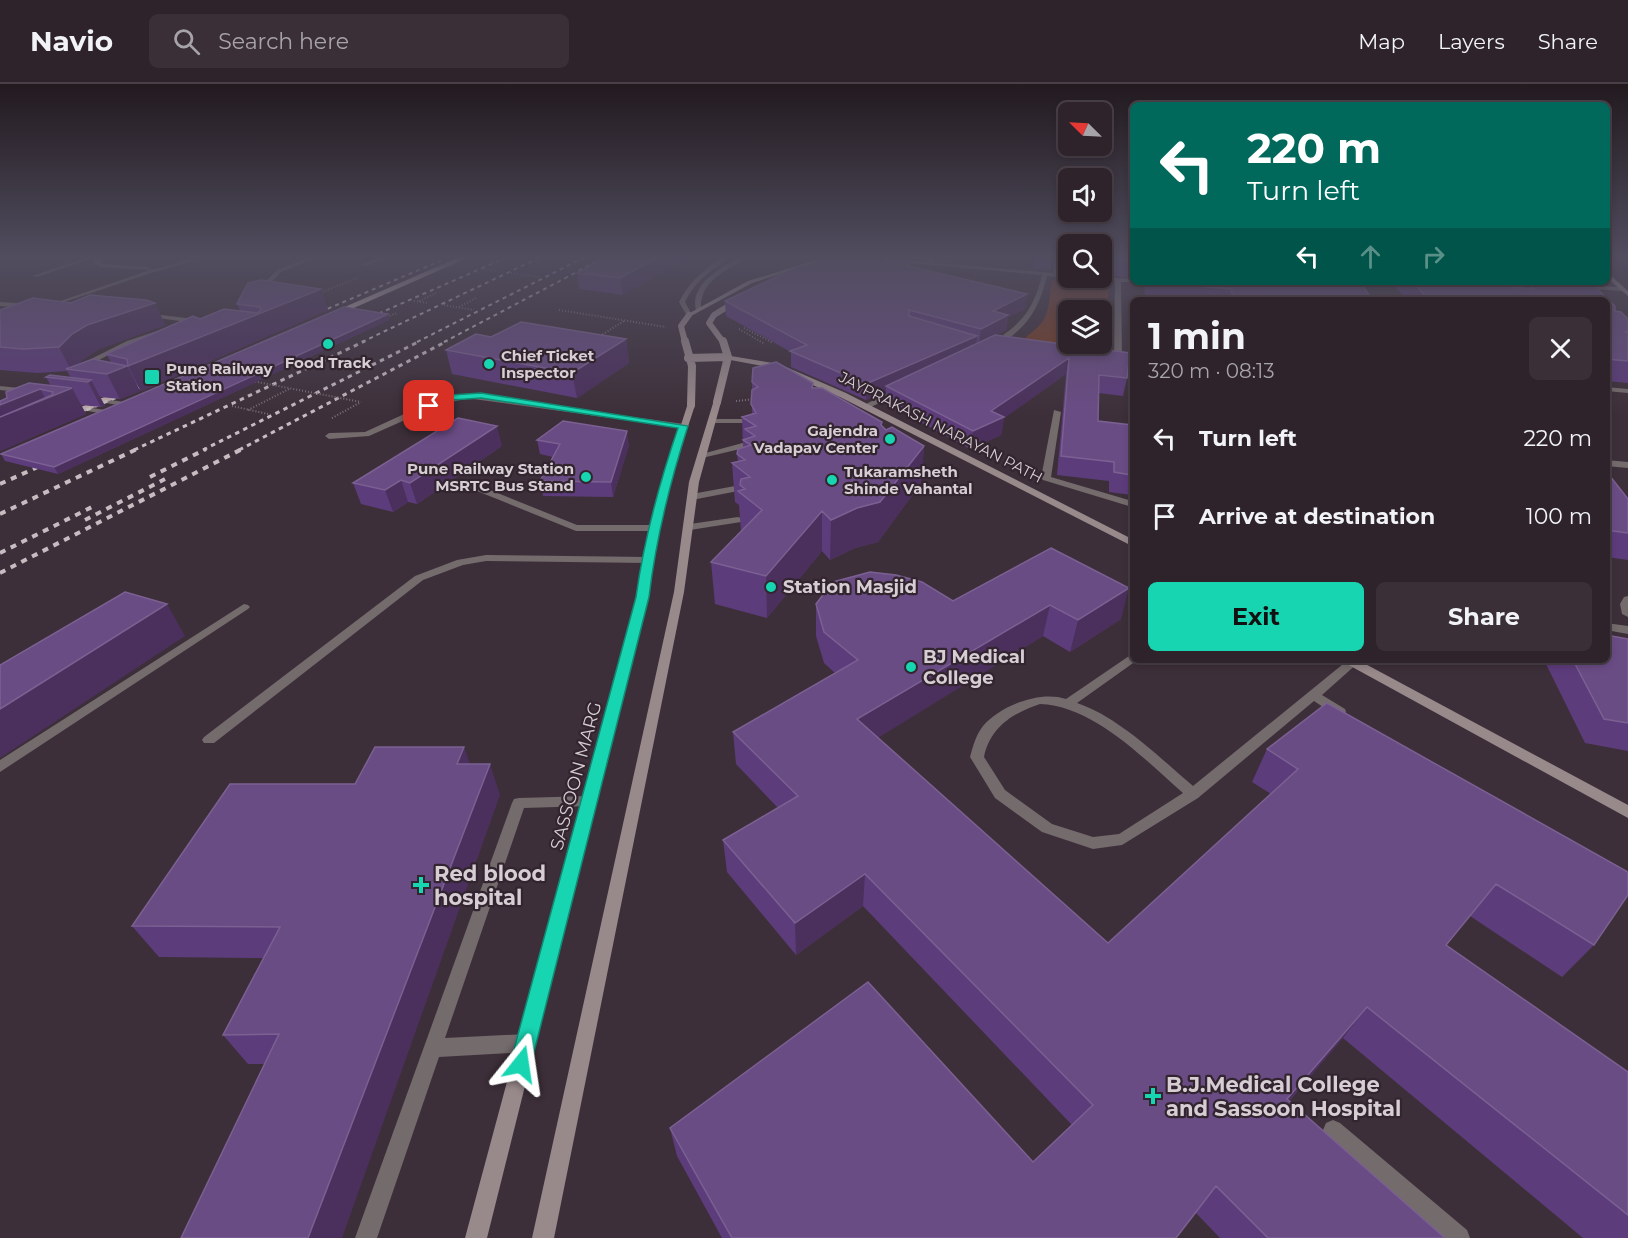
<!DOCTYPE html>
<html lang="en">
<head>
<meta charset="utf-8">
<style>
	body { margin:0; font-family:Montserrat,sans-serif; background:#3a2f37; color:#f1f3f6; height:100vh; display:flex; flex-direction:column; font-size:22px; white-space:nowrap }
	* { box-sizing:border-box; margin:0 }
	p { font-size:20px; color:#a7a4a9 }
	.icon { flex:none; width:33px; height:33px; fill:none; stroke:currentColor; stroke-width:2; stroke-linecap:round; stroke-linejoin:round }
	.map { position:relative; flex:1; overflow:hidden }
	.drawer { position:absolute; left:1130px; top:213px; width:480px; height:366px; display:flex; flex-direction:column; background:#2e232b; border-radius:9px; box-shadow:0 3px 9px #0003,0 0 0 2px #494047 }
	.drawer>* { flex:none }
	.hud { position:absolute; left:1130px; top:18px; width:480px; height:183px; border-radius:9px; box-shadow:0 3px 9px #0003,0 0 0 2px #494047; background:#00695c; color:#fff; overflow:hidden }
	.needle { width:39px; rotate:294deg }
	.tools { position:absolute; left:1058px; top:18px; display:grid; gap:12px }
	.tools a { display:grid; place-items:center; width:54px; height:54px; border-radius:9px; background:#2e232b; box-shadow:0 3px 9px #0003,0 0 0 2px #494047; font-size:30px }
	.pin { position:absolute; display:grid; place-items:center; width:51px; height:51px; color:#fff; margin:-26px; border-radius:12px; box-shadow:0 3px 9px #0006 }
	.me { position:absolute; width:66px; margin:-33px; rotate:15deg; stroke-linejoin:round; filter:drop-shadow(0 0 4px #0008) }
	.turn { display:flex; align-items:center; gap:21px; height:126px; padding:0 18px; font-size:27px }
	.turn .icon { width:78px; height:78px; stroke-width:2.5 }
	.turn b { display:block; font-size:42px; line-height:51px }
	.lanes { display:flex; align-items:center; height:57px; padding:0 18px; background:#0003; justify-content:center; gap:30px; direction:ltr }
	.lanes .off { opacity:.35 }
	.round { display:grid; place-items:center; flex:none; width:63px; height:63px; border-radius:9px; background:#3a2f37 }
	.overview { display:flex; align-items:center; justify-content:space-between; height:102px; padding:0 18px }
	h1 { font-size:36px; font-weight:700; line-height:45px }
	.cta { display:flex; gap:12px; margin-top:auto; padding:12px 18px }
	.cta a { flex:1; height:69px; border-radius:9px; background:#18d5b2; color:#111; font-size:24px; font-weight:700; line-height:69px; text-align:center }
	.cta a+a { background:#3a2f37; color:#f1f3f6 }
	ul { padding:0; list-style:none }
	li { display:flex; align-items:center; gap:18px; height:78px; padding:0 18px }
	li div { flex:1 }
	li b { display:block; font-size:22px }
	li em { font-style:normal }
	header { display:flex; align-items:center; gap:36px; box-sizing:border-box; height:84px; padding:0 30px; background:#2e232b; border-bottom:2px solid #494047 }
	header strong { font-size:28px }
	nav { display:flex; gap:33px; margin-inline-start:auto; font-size:21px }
	.search { width:420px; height:54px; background:#3a2f37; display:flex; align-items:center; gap:15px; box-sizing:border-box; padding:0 21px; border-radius:9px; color:#a7a4a9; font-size:22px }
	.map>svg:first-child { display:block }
</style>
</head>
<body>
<header>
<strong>Navio</strong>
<div class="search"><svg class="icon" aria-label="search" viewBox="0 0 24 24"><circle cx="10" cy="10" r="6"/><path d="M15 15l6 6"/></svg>Search here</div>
<nav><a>Map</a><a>Layers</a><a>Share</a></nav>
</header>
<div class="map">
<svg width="1628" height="1154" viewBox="0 0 1628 1154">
	<rect width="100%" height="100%" fill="#3d2f39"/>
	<!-- green -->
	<path fill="#793b1e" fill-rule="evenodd" d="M1052,196L1109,201L1104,270L1026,258V253C1052,234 1047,226 1052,196ZM1068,226H1101V260H1068Z"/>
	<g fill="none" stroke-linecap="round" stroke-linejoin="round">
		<!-- path -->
		<path stroke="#7e727a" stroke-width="2" stroke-dasharray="1 2" stroke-linecap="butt" d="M483,185L496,187
			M511,189L540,193
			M320,209L357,194
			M414,217L428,219
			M419,217L436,209
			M444,221L474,226
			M459,223L476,214
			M559,226L666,243
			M384,234L397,229
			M744,244L773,259
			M739,245L765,260
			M600,252L624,237
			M736,317L756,315
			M232,322L268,330
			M248,326L289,305
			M332,334L361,318"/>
		<!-- service -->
		<path fill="#746b6c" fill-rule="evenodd" d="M0,171H10L0,175Z
			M94,171L99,172L37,193L32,192Z
			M203,171H211L159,187L154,186Z
			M314,171H369L314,175L281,188L260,210L255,209L277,186Z
			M386,171H394L366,182L361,181Z
			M439,171H449L450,172L447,174Z
			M726,171H732C713,186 696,195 685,218L692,231L687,232L679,218C690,196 706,184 726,171Z
			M743,171H750C730,186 699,195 701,225L696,226C689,199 724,182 743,171Z
			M932,171H938L931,181H927Z
			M172,242L175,244L174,245L131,259L84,284L77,282L127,257Z
			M0,302L29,305L33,307L29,309L0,306Z
			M1606,303L1628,305V309L1606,307Z
			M466,310L684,340L688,342L684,344L466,314L432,324L369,352L329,355L325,352L329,349L365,348L426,320Z
			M91,313L124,318L128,320L124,322L94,317L90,315Z
			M73,321L105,326L109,328L105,330L76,325H73Z
			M1054,326L1061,328L1051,393L1132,417V423L1043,396L1041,394Z
			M709,335H753L757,337L753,339H712L708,337Z
			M750,357L754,360L753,362L702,374L698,371Z
			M1606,376L1628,378V384L1606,382Z
			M470,398L577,441H656L661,444L656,447H576L467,403V399Z
			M735,402L738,403V407L692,416L687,413L692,410Z
			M738,433L741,434V438L690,446L685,443L690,440Z
			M486,471L647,473L652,476L647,479L486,477L463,481L423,496L214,659H204L202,656L204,653L415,492L457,476Z
			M1628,512V533L1622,530L1620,520L1624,513Z
			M244,520L248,521L250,523L248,525L0,688V676Z
			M1606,539L1628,542V550L1606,546Z
			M1132,570V576L1136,577L1077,619C1119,633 1160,674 1193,702L1348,576H1358L1359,578L1322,611L1345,625L1346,628L1345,631H1335L1314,617L1198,714L1122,761L1093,765L1042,748L995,714L970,673C973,662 976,651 983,642C1000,622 1040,606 1066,615ZM1040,620C1094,622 1144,675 1183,709L1119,750L1093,753L1052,740L1005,706L984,673C990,643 1013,629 1040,620Z
			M589,712L594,713L596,717L594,721L589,722L524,724L445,954L527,950L533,953L536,959L533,965L527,968L439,973L377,1154H355L512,719L514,715L519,714Z
			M1333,1036L1340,1039L1467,1146L1470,1154H1443L1326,1053L1323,1046L1326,1039Z"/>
		<!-- minor -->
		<path fill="#746b6c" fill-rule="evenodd" d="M93,171H99L101,179L103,180L149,183L151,186L157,184L160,186L46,224V222L150,186L100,183L95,180Z
			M1054,171H1060L1059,189L1068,190L1069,194L1047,192C1040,223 1025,249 994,262L991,260L992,259C1022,239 1033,227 1042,191L854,174L857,172L1053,189Z
			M1101,193L1132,195L1134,198H1121L1122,278L1118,280L1114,278L1115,197L1091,194Z
			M1578,201L1622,203L1625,205L1622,207L1580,204Z
			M0,218L29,220L32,222L29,224L0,222Z
			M145,229L202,236L205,238L202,240L143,232V230Z
			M898,304L905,306L869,324L862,322Z"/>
		<!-- secondary -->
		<path fill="#98898b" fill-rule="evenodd" d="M832,171H840L752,199L691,232L686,231L748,197Z
			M1606,187L1628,207V212L1606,193Z
			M725,271L779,280L846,309L1132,455V462L840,313L774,284L725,275Z
			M714,316L721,318L699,398L684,508L554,1154H532L674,508L689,398Z
			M688,319L695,321C674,384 657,448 647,514L487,1154H465L637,514L645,464L657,416Z
			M1343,576H1358L1628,721V734L1345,579Z"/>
		<!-- trunk -->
		<path fill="#c0acad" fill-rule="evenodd" d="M464,171H474L331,234L324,232Z
			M155,291L164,293L68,335L58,333Z"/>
		<!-- rail-far2 -->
		<path stroke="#c6bcc2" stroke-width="2" stroke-dasharray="4 4" stroke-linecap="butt" d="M313,231L454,171
			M364,236L512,171
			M362,258L545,171
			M417,258L589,171
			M444,258L609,171"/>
		<!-- rail-far1 -->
		<path stroke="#c6bcc2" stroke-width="3" stroke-dasharray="4.5 4.5" stroke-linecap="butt" d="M70,333L155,297
			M134,366L365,257
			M203,366L420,257
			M239,366L447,257"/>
		<!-- rail -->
		<path stroke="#c6bcc2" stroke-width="4" stroke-dasharray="6 6" stroke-linecap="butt" d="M150,393L206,365
			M0,400L49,378
			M0,430L137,365
			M85,436L165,395
			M0,469L94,422
			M0,489L242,365"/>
		<!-- path-bridge -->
		<path stroke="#7e727a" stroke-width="2" stroke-dasharray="1 2" stroke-linecap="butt" d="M252,297L361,318"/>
		<!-- secondary-bridge-far1 -->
		<path stroke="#98898b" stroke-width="6" d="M685,258L681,242L689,231
			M723,258L709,239L714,231L730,221"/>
		<!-- secondary-bridge -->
		<path stroke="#98898b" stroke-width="8" d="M685,257L692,282L691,321
			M688,274L728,273
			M717,318L728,273L723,257"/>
	</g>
	<!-- wall -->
	<path fill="#5d3c7c" d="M691,171L623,211L579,205L577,189Z
		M868,171V174L877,179V171H930L927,177L910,175L909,182L1027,210L1025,225L1008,233L1006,246L996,251L1127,294L1123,312L1099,309L1098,337L1132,341V411L1109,408V397L1057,391L1066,290L1004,334L1001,351L970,365L885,319L886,307L866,316L791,283V268L726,232L725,217Z
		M937,171H953L949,178L936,177Z
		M1035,171H1053L1051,186L1033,185Z
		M1060,171H1068V188L1061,187Z
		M1101,171H1132V194L1101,191Z
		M1144,198H1360L1370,216H1145Z
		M1380,198H1451L1500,202L1495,198H1590L1615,222V227L1621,228L1628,235V299L1606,297V216H1406L1393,199Z
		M71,219H155L165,241L99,265L85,274L78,280L111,278L106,270L200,235L240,227L237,220L328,226L141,307L135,298L140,307L120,315L100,313L105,322L101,323L81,321L86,330L0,367V317L51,302L46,293L71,294L67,287L37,289L0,286V226Z
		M388,230L389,236L58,390L5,377L1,370Z
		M491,253L626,255L629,279L577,314L452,290L446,266Z
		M752,298L813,304L882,338V343L886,346L924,362L921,399L878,458L855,464L830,476L822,467L767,534L715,520L711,478L741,447L739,421L735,418L732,379L738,378L737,370L743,364L742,333L752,330Z
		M537,356L629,361L613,413L543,412L540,397L553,373L540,370Z
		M502,362L417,420L408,418L393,428L361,420L353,399Z
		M1606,387L1628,415V476L1606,473Z
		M1051,464L1121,535L1070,568L1043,552L877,654L1108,859L1271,710L1252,698L1267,665L1327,619L1594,861L1562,893L1470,832L1446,862L1628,988V1154H1583L1343,954L1289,1017L1445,1154H1220L1196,1129L1176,1154H722L677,1072L670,1044L1033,1078L1072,1041L863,822L796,871L727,788L723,756L778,724L736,680L733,648L835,589L824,579L816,552V520L953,517Z
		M1628,555V667L1585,659L1544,576H1606Z
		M470,680L500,711L264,980H248L223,951L263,874L159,873L132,842L355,700Z"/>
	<!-- shaded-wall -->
	<path fill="#4b305d" d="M663,171H691L623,211L620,194Z
		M950,171H953L949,178Z
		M321,205L328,226L141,307L128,282Z
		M1027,210L1025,225L1008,233L1006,246L979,261L981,245L993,227Z
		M155,219L165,241L99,265L85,274L73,286H71L59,263L72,250L87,241Z
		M388,230L389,236L58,390L54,383Z
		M977,252L976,267L886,302V307L866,316V300Z
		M626,255L629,279L577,314L572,289Z
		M1069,274L1066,290L1004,334L1001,351L970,365L973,347L991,327Z
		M127,282L140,307L120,315L107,290Z
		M91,296L105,322L101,323L88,298Z
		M72,304L86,330L0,367V321L40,305L46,315Z
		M497,342L502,362L417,420L410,399Z
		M627,347L629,361L613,413L611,398Z
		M924,362L921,399L878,458L855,464L830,476L831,436Z
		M401,396L408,418L393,428L385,406Z
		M822,427V467L767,534L766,492Z
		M1129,504L1121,535L1070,568L1078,536Z
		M167,520L185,552L0,674V625Z
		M1050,521L1043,552L855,668L857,635Z
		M464,663L475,694L457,680Z
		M490,680L500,711L342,1154H308Z
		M865,790L863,822L796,871L795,839Z
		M1367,923L1343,954L1265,1044L1287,1015Z"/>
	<!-- building -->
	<path fill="#6a4c85" stroke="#7b6092" stroke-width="1.5" d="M611,171H663L620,194L577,189Z
		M839,171H868L867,173L881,182L886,181L887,177L878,171H910L908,182L1027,210L993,227L1008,231L981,245L909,226V232L977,252L866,300L790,267L807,261L725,217L795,184Z
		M1101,171H1132V176L1101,173Z
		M261,196L321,205L128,282L127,275L106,270L193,232L200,235L224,225L257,229L261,226L260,223L237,220L248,199Z
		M1150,198H1360L1361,199L1371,214L1364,216H1234L1231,205Z
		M1414,198H1451L1534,205L1526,198H1590L1615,222V227L1621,228L1628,235V248H1626L1628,250V277L1606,275V216H1428Z
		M90,211L146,216L155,219L87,241L72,250L59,263L23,265L0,263V226L33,214L71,219Z
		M344,223L388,230L54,383L1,370Z
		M521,238L626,255L572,289L446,266L476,250L491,253Z
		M995,251L1130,269L1127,294L1099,291L1098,337L1132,341V391L1114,388V378L1061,372L1069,274L991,327L1004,333L973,347L886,302Z
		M93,275L127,282L107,290L66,285Z
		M776,278L813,299L812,304H822L882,338L881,341L886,346L892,343L924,362L880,418L857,424L831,436L822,427L766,492L711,478L762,426L738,407L745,405L740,401L741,395L750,393L732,379L745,376L737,370L738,365L751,361L743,356L755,352L745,345L756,342L742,333L756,329L751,320L752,306L758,303L752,298L753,284Z
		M50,291L91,296L88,298L46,293Z
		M29,299L72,304L0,333L52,311L53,308L40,305L0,321V317L7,314L6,308Z
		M458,334L497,342L410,399L401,396L385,406L353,399Z
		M563,337L627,347L611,398L540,397L560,360L537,356Z
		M1606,387L1628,415V449L1606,446Z
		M1051,464L1129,504L1078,536L1050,521L857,635L1108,859L1298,685L1267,665L1327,619L1628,788V811L1594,861L1496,800L1446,861L1628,988V1131L1367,923L1287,1015L1445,1154H1268L1216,1102L1176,1154H732L670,1044L868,898L1033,1078L1093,1021L865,790L795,839L723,756L798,712L733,648L858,576L824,548L816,520L833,498L870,488L896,491L922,498L953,517Z
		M125,508L167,520L0,625V581Z
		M1606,551L1628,555V639L1604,635L1573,576H1606Z
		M375,663H464L457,680H490L308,1154H181L279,950L223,951L280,843L132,842L230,700H355Z"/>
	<!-- sky -->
	<linearGradient id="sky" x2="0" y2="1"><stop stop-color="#221a1f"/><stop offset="0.52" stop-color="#514d5f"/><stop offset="1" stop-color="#514d5f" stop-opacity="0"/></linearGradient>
	<rect width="1628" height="332" fill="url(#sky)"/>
	<!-- route -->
	<path fill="#18d5b2" stroke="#108a74" stroke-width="1.5" d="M481,309L688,342C670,398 656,454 649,513L531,980L528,988L521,991L514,988L510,980L636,513C644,455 659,400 678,344L481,314L452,316L429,324L425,322L451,311Z"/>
	<!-- markers -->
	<g fill="#18d5b2" stroke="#33252f" stroke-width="2">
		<circle cx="328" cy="260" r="6"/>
		<circle cx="489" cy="280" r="6"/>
		<rect x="144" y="285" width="16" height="16" rx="3"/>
		<circle cx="890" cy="355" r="6"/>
		<circle cx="586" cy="393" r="6"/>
		<circle cx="832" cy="396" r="6"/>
		<circle cx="771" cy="503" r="6"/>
		<circle cx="911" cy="583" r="6"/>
		<path d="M418 792h6v6h6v6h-6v6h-6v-6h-6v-6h6z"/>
		<path d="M1150 1003h6v6h6v6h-6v6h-6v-6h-6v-6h6z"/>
	</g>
	<g text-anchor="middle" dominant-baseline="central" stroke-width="4.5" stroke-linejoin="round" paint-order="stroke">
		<!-- far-poi labels -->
		<g font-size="15" font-weight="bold" fill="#d7ced4" stroke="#33252f" text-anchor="start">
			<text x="501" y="271">Chief Ticket<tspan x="501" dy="17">Inspector</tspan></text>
			<text x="328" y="278" text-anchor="middle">Food Track</text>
			<text x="166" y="284">Pune Railway<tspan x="166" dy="17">Station</tspan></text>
			<text x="878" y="346" text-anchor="end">Gajendra<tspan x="878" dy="17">Vadapav Center</tspan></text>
			<text x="574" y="384" text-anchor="end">Pune Railway Station<tspan x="574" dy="17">MSRTC Bus Stand</tspan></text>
			<text x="844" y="387">Tukaramsheth<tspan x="844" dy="17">Shinde Vahantal</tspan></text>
		</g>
		<!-- far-street labels -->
		<g font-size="15" fill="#d7ced4" stroke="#33252f">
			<text transform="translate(941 343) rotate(27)">JAYPRAKASH NARAYAN PATH</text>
		</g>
		<!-- poi labels -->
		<g font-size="18" font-weight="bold" fill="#d7ced4" stroke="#33252f" text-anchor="start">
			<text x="783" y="503">Station Masjid</text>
			<text x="923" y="573">BJ Medical<tspan x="923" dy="21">College</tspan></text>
		</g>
		<!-- street labels -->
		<g font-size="18" fill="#d7ced4" stroke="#33252f">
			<text transform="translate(576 692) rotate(-75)">SASSOON MARG</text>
		</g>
		<!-- near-poi labels -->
		<g font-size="21" font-weight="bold" fill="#d7ced4" stroke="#33252f" text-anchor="start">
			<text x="434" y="789">Red blood<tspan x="434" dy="24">hospital</tspan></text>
			<text x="1166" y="1000">B.J.Medical College<tspan x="1166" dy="24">and Sassoon Hospital</tspan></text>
		</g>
	</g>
</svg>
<div class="tools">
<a><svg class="needle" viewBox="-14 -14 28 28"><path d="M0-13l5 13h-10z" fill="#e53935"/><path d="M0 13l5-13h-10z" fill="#a7a4a9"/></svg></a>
<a><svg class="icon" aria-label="sound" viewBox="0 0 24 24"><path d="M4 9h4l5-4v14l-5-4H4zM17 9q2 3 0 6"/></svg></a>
<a><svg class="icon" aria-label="search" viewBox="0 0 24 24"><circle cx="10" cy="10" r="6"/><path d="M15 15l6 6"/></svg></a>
<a><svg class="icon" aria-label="layers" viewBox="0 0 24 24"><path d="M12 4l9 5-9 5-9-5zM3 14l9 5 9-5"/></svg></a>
</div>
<div class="pin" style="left:429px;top:322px;background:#d93025"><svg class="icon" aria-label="arrive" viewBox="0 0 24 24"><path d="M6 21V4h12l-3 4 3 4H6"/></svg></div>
<svg class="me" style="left:521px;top:980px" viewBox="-20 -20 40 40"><path d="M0-17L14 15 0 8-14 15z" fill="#18d5b2" stroke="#fff" stroke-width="4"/></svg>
<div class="hud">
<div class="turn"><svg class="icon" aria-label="left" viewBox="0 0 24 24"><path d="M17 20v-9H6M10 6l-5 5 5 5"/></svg><div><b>220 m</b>Turn left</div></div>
<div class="lanes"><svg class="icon" aria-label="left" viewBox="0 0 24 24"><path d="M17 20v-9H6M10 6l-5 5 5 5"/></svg><svg class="icon off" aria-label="ahead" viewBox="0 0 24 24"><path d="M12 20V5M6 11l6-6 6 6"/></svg><svg class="icon off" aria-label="right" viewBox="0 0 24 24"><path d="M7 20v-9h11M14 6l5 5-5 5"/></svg></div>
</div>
<section class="drawer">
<div class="overview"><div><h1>1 min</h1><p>320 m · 08:13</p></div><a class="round"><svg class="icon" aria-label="close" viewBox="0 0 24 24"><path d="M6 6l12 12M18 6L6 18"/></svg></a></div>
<ul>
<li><svg class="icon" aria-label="left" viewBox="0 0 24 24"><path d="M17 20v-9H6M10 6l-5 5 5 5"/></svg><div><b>Turn left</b></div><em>220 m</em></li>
<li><svg class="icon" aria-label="arrive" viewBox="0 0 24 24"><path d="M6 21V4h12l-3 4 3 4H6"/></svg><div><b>Arrive at destination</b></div><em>100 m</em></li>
</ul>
<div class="cta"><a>Exit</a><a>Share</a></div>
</section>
</div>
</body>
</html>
